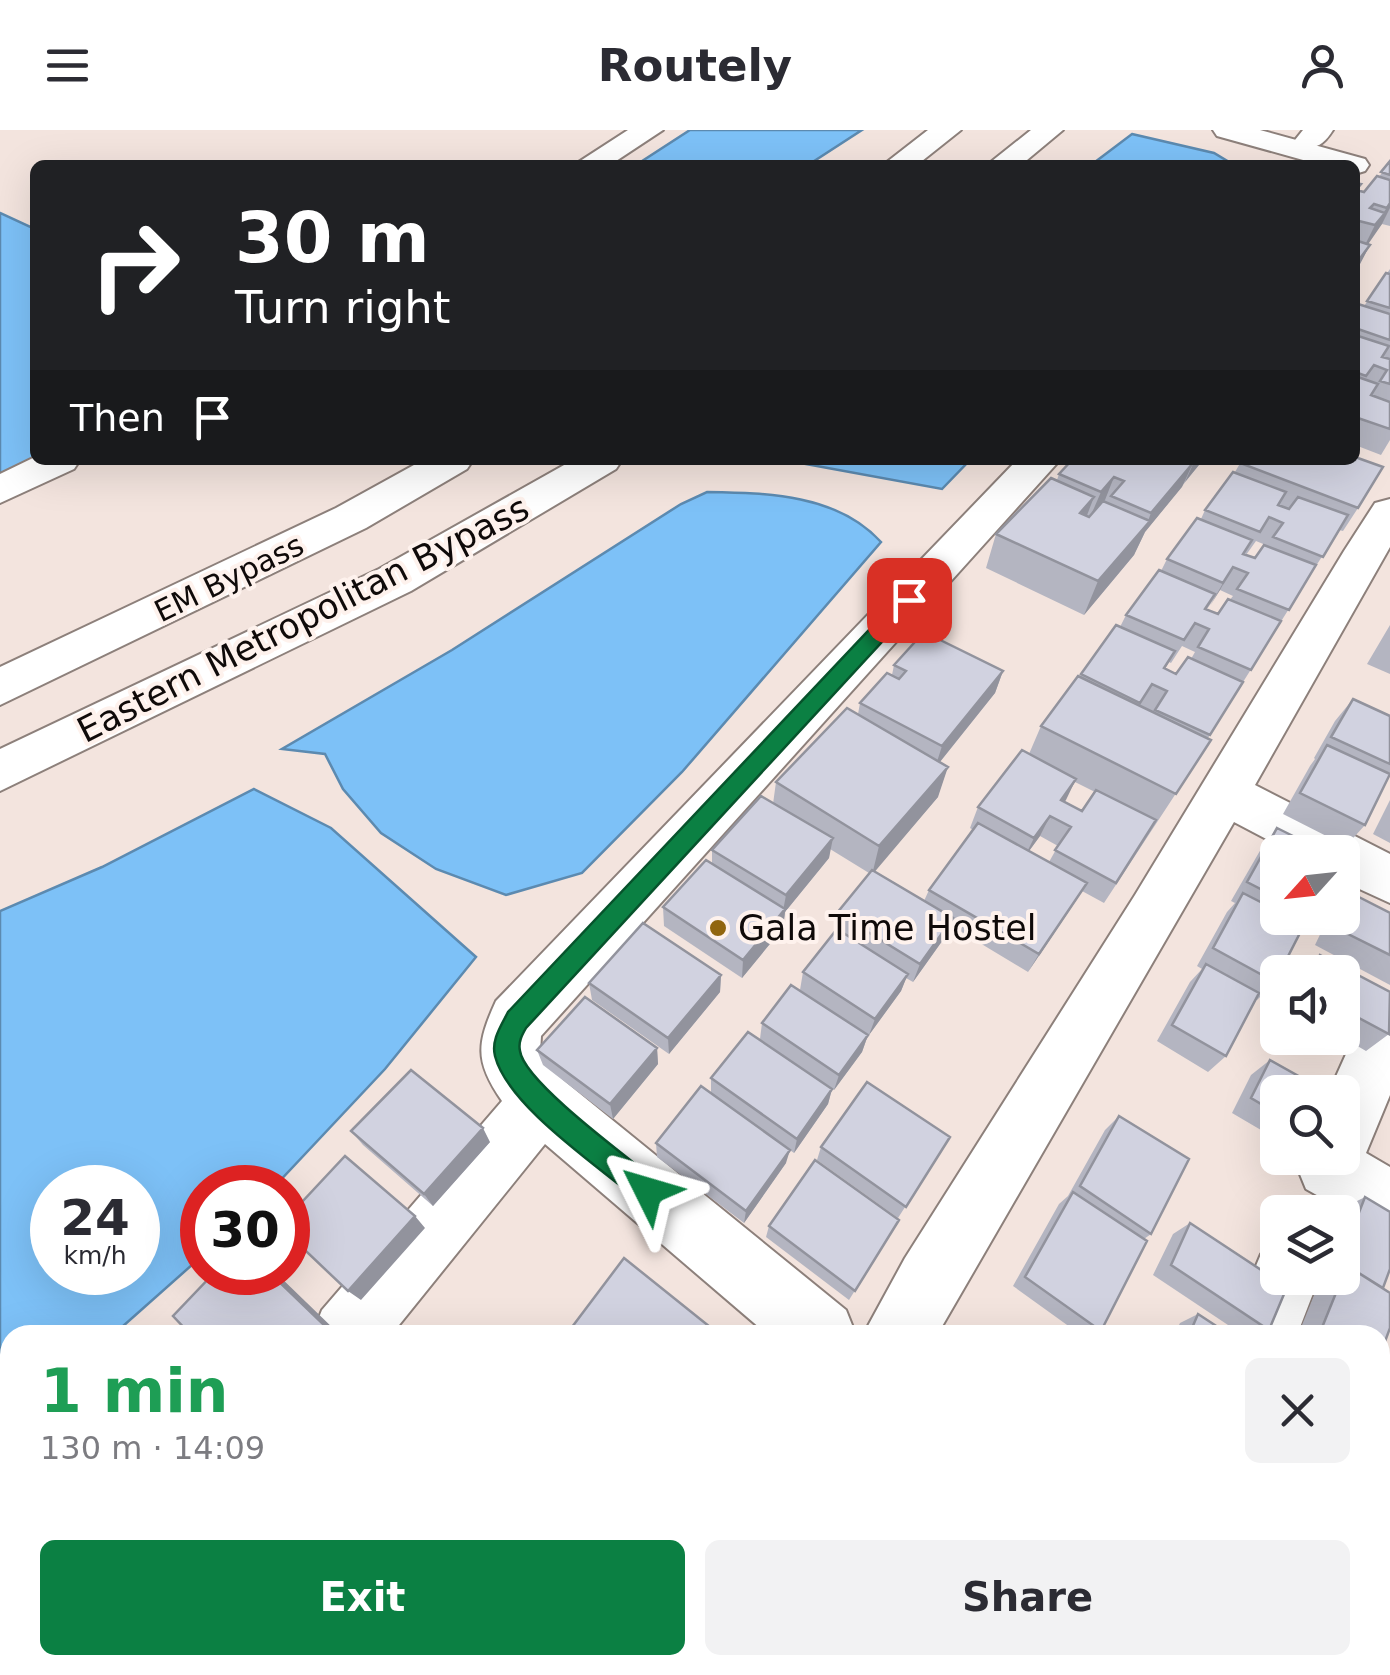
<!DOCTYPE html>
<html lang="en">
<head>
<meta charset="utf-8">
<style>
	body { margin:0; font-family:"DejaVu Sans",sans-serif; background:#f2f2f3; color:#2b2b33; height:100vh; display:flex; flex-direction:column; font-size:38px; white-space:nowrap }
	* { box-sizing:border-box; margin:0 }
	p { font-size:32px; color:#7c7c81 }
	.icon { flex:none; width:55px; height:55px; fill:none; stroke:currentColor; stroke-width:2; stroke-linecap:round; stroke-linejoin:round }
	.map { position:relative; flex:1; overflow:hidden }
	.panel { position:absolute; left:0px; top:1195px; width:1390px; height:350px; display:flex; flex-direction:column; background:#fff; border-radius:30px 30px 0 0; box-shadow:0 10px 40px #0002 }
	.panel>* { flex:none }
	.top-card { position:absolute; left:30px; top:30px; width:1330px; height:305px; border-radius:15px; box-shadow:0 10px 40px #0002; background:#202124; color:#fff; overflow:hidden }
	.needle { width:65px; rotate:243deg }
	.buttons { position:absolute; left:1260px; top:705px; display:grid; gap:20px }
	.buttons a { display:grid; place-items:center; width:100px; height:100px; border-radius:15px; background:#fff; box-shadow:0 10px 40px #0002; font-size:50px }
	.speed { position:absolute; left:30px; top:1035px; display:flex; gap:20px; font-size:50px; font-weight:700; text-align:center }
	.speed>* { display:grid; place-content:center; width:130px; height:130px; border-radius:50%; background:#fff; box-shadow:0 10px 40px #0002; line-height:1 }
	.speed small { font-size:25px; font-weight:400 }
	.speed .limit { border:15px solid #d22; background:#fff; color:#111 }
	.pin { position:absolute; display:grid; place-items:center; width:85px; height:85px; color:#fff; margin:-42px; border-radius:20px; box-shadow:0 5px 15px #0006 }
	.me { position:absolute; width:110px; margin:-55px; rotate:310deg; stroke-linejoin:round; filter:drop-shadow(0 0 8px #0008) }
	.turn { display:flex; align-items:center; gap:35px; height:210px; padding:0 40px; font-size:45px }
	.turn .icon { width:130px; height:130px; stroke-width:2.5 }
	.turn b { display:block; font-size:70px; line-height:85px }
	.then { display:flex; align-items:center; height:95px; padding:0 40px; background:#0003; gap:20px; font-size:38px }
	.round { display:grid; place-items:center; flex:none; width:105px; height:105px; border-radius:15px; background:#f2f2f3 }
	.headline { display:flex; align-items:center; justify-content:space-between; height:170px; padding:0 40px }
	h1 { font-size:60px; font-weight:700; line-height:75px; color:#1e9e55 }
	.action { display:flex; gap:20px; margin-top:auto; padding:20px 40px }
	.action a { flex:1; height:115px; border-radius:15px; background:#0b8043; color:#fff; font-size:40px; font-weight:700; line-height:115px; text-align:center }
	.action a+a { background:#f2f2f3; color:#2b2b33 }
	header { display:flex; justify-content:space-between; align-items:center; height:130px; padding:0 40px; background:#fff; font-size:45px; font-weight:700 }
	.map>svg:first-child { display:block }
</style>
</head>
<body>
<header><svg class="icon" aria-label="menu" viewBox="0 0 24 24"><path d="M4 6h16M4 12h16M4 18h16"/></svg>Routely<svg class="icon" aria-label="person" viewBox="0 0 24 24"><circle cx="12" cy="8" r="4"/><path d="M4 21q1-7 8-7t8 7"/></svg></header>
<div class="map">
<svg width="1390" height="1545" viewBox="0 0 1390 1545">
	<rect width="100%" height="100%" fill="#f3e4de"/>
	<!-- water -->
	<path fill="#7dc1f7" stroke="#5c8ab0" stroke-width="2.5" fill-rule="evenodd" d="M690,0H862L808,35H636Z
		M1132,4L1214,23L1234,35H1091Z
		M0,83L35,99V330L0,357Z
		M784,330H970L942,359Z
		M707,362C768,363 837,364 881,412L682,642L582,743L506,765L436,739L381,703L343,659L325,624L282,619L452,520L681,374Z
		M254,659L331,698L476,827L385,939L274,1057L202,1058V1126L113,1205H10V1303L0,1313V781L102,737ZM52,1058H138V1142H52Z"/>
	<g fill="none" stroke-linecap="round" stroke-linejoin="round">
		<defs>
			<path id="minor" d="M628,0H663L610,35H574Z
				M1303,0H1333C1324,14 1317,20 1300,16L1295,10Z
				M35,327V330H80L74,339L0,373V344Z
				M1017,330H1060L541,906L540,923L563,950L846,1180L856,1205H768L545,1014L391,1205H312L322,1180L502,971C474,931 477,913 496,871Z
				M1390,369V417L1255,655L1390,724V773L1342,751V722H1291L1234,692L937,1205H863L905,1128L1135,765L1344,421L1375,373Z
				M1390,865V965L1366,1023L1390,1037V1106L1306,1059L1297,1037L1301,1028H1342V962H1329L1369,873Z
				M1278,1117V1148H1319L1297,1205H1227L1261,1124Z
				M1380,1257L1390,1261V1336L1380,1332Z
				M106,1535H191L196,1545H110Z
				M551,1535H637L642,1545H555Z
				M658,1535H740L736,1545H653Z
				M1207,1535H1296L1301,1545H1211Z"/>
			<path id="major" d="M928,0H961L917,35H883Z
				M1031,0H1063L1021,35H987Z
				M1213,0H1260L1365,29L1369,35L1365,41L1355,44V35H1321L1217,6Z
				M423,330H473L467,339L366,398L0,575V537L336,378Z
				M573,330H622L616,339L411,461L0,661V619L379,439Z"/>
		</defs>
		<!-- minor casing -->
		<use href="#minor" stroke="#8d807b" stroke-width="4"/>
		<!-- major casing -->
		<use href="#major" stroke="#8d807b" stroke-width="4"/>
		<!-- minor -->
		<use href="#minor" fill="#fff" fill-rule="evenodd"/>
		<!-- major -->
		<use href="#major" fill="#fff" fill-rule="evenodd"/>
	</g>
	<!-- wall -->
	<path fill="#b4b5c1" fill-rule="evenodd" d="M1390,31V96L1382,94L1371,108L1368,114L1370,115L1355,142V53L1358,60L1364,62L1379,47Z
		M1390,139V310L1381,325L1355,315V178L1364,176Z
		M1140,330H1203L1145,402L1134,425L1084,485L986,438L996,404L1057,350L1059,344L1138,333Z
		M1242,330L1358,378L1343,401L1339,400L1307,450L1208,608L1211,610L1104,773L1082,761L1028,842L950,795L945,807L913,852L906,848L901,861L869,905L800,860L803,842L834,803L837,783L869,743L830,719L829,728L785,782L783,798L742,848L664,796L663,777L712,734V720L773,674L776,652L858,584L860,573L892,545L894,535L1003,541L995,563L940,632L938,667L874,741L924,771L929,760L973,700L970,698L978,677L1029,624L1041,596L1080,546L1116,495L1120,497L1126,485L1161,441L1167,429L1201,389L1205,380L1235,342ZM1256,411L1268,416L1255,428L1246,425ZM1220,460L1233,466L1218,484L1207,479ZM1182,516L1195,522L1191,529L1176,544L1165,539L1169,532L1171,533ZM1075,652L1095,662L1082,681L1064,671ZM1040,706L1058,716L1049,732L1029,721Z
		M1390,495V544L1367,534Z
		M1353,569L1390,586V642L1365,695L1346,716L1283,684L1310,636L1315,629L1314,628L1335,591Z
		M1390,670V713L1373,704Z
		M1277,698L1278,788H1310L1303,795L1275,852L1257,870L1256,869L1226,926L1208,942L1157,911L1190,852L1202,839L1197,836L1227,782L1235,773L1231,771L1261,719Z
		M1351,763L1390,783V855L1315,815L1328,788H1342V771Z
		M1320,825L1390,862V902L1389,904L1366,921L1342,907V842H1301Z
		M721,845L720,862L669,924L592,870L589,853Z
		M762,893L868,905L862,922L834,960L760,909Z
		M657,918L658,934L613,989L543,935L537,920Z
		M1270,930L1278,962V1010L1232,983L1251,945Z
		M711,948L832,959L828,974L794,1023L711,963Z
		M1119,986L1151,1104L1144,1109L1101,1201L1092,1205H1081L1013,1156L1059,1074L1068,1066L1105,1000Z
		M351,1001L490,1012L433,1076L363,1015Z
		M950,1007L898,1088L817,1030L821,1017Z
		M656,1013L786,1033L744,1093L657,1027Z
		M1307,1028H1324L1315,1033Z
		M1365,1067L1383,1158L1380,1205H1298L1321,1148H1342V1100L1353,1073Z
		M899,1090L849,1170L766,1107L769,1096Z
		M1190,1093L1269,1200L1254,1205H1243L1153,1145L1173,1104Z
		M1198,1184L1230,1205H1174L1180,1193Z
		M1390,1242V1293L1380,1286V1270Z
		M821,1535H922L934,1545H816Z
		M974,1535H1118L1114,1545H969Z
		M1162,1535H1172L1184,1538L1192,1545H1157Z
		M1314,1535H1380L1390,1545H1327Z"/>
	<!-- shaded-wall -->
	<path fill="#92939d" d="M1390,73V78L1382,94L1358,129L1375,95Z
		M1370,115L1358,138L1355,142V135Z
		M1195,330H1203L1185,352Z
		M1193,333L1182,357L1145,402L1134,425L1084,485L1098,451L1146,396L1151,383Z
		M1114,347L1105,370L1091,385L1101,362Z
		M1094,367L1081,401L1080,383Z
		M1233,437L1220,460L1210,476L1223,453Z
		M1003,541L995,563L935,638L942,616Z
		M948,637L938,667L872,745L879,716Z
		M1076,649L1066,670L1051,690L1061,670Z
		M1050,686L1040,706L1024,728L1034,708Z
		M833,708L829,728L785,782L783,798L742,848L743,830L783,781L786,765Z
		M1087,753L1075,772L1028,842L1039,824Z
		M953,788L945,807L913,852L920,834Z
		M908,844L901,861L869,905L875,889Z
		M721,845L720,862L669,924L668,908Z
		M868,905L862,922L834,960L839,945Z
		M657,918L658,934L613,989L610,974Z
		M832,959L828,974L794,1023L797,1009Z
		M483,998L490,1012L433,1076L424,1064Z
		M790,1020L786,1033L744,1093L746,1081Z
		M415,1086L425,1098L361,1170L348,1161Z
		M269,1142H275L337,1202L334,1205H313Z
		M0,1378H10V1415L0,1403Z
		M25,1535H69L61,1545H17Z
		M526,1535H538L548,1545H535Z"/>
	<!-- building -->
	<path fill="#d1d2e0" stroke="#92939d" stroke-width="2.5" d="M1390,31V45L1381,42Z
		M1377,46L1390,50V73L1387,78L1374,74L1370,78L1385,83L1375,95L1355,90V53L1361,54L1356,60L1364,62Z
		M1355,110L1370,115L1355,135Z
		M1386,143L1390,144V178L1367,171Z
		M1358,174L1390,184V210L1355,198V178Z
		M1355,205L1389,216L1382,227L1390,229V254L1380,251L1387,240L1374,235L1366,246L1355,242Z
		M1355,246L1378,254L1371,265L1390,272V299L1355,287Z
		M1355,327L1383,337L1358,378L1240,333L1242,330H1355Z
		M1072,330H1131L1138,333L1140,330H1185L1193,333L1151,383L1111,366L1124,351L1114,347L1101,362L1059,344Z
		M1233,342L1286,362L1278,375L1289,379L1298,367L1348,385L1323,427L1273,407L1283,393L1269,387L1260,402L1205,380Z
		M1051,348L1094,367L1080,383L1089,387L1103,371L1150,391L1098,451L996,404Z
		M1197,388L1252,410L1243,424L1255,428L1264,415L1316,435L1289,480L1237,459L1248,443L1233,437L1223,453L1167,429Z
		M1159,440L1215,464L1205,479L1218,484L1228,469L1281,491L1251,540L1198,517L1209,499L1195,493L1184,510L1126,485Z
		M1116,495L1175,521L1164,538L1176,544L1188,527L1243,552L1210,605L1155,580L1167,561L1152,554L1140,573L1081,544Z
		M924,502L1003,541L942,616L860,573L887,543L899,549L906,541L894,535Z
		M1078,546L1211,610L1176,664L1041,596Z
		M1353,569L1390,586V634L1331,607Z
		M847,578L948,637L879,716L776,652Z
		M1327,615L1390,644L1365,695L1300,663Z
		M1022,620L1076,649L1061,670L1082,681L1096,660L1156,690L1116,753L1055,720L1071,697L1050,686L1034,708L978,677Z
		M761,666L833,708L786,765L712,720Z
		M978,693L1087,753L1039,824L929,760Z
		M1277,698L1325,722H1278V768L1247,752Z
		M706,730L785,779L743,830L663,777Z
		M872,740L953,788L920,834L837,783Z
		M1243,763L1278,781V788H1289L1304,795L1280,842H1278L1275,852L1213,818Z
		M1351,763L1390,783V825L1334,797L1339,788H1342V780Z
		M643,793L721,845L668,908L589,853Z
		M837,799L908,844L875,889L803,842Z
		M1320,825L1390,862L1389,904L1342,879V842H1311Z
		M1206,834L1259,863L1226,926L1172,895Z
		M791,855L868,905L839,945L762,893Z
		M585,867L657,918L610,974L537,920Z
		M748,902L832,959L797,1009L711,948Z
		M1270,930L1327,962H1278V984L1251,968Z
		M411,940L483,998L424,1064L351,1001Z
		M867,952L950,1007L906,1077L821,1017Z
		M701,956L790,1020L746,1081L656,1013Z
		M1342,972L1355,979L1342,1008Z
		M1119,986L1189,1029L1151,1104L1080,1056Z
		M345,1026L415,1086L348,1161L288,1104V1087Z
		M815,1030L899,1090L855,1161L769,1096Z
		M1073,1062L1147,1111L1101,1201L1025,1147Z
		M1365,1067L1390,1082V1139L1383,1158L1346,1135L1342,1137V1126Z
		M1190,1093L1287,1157L1269,1200L1171,1135Z
		M624,1128L720,1205H566Z
		M1346,1135L1390,1163V1198L1380,1225V1205H1319L1342,1148Z
		M215,1142H269L323,1194L313,1205H191L173,1186Z
		M1198,1184L1230,1205H1189Z
		M1380,1309L1390,1316V1363L1380,1393Z
		M0,1403L10,1415V1535H25L17,1545H0Z
		M1380,1448L1390,1455V1545H1348L1336,1535H1380Z
		M500,1535H526L535,1545H493Z
		M830,1535H922L934,1545H825Z
		M990,1535H1118L1114,1545H985Z
		M1184,1538L1192,1545H1181Z"/>
	<!-- route -->
	<path fill="#0b8043" stroke="#07532c" stroke-width="2.5" d="M909,464L916,465V475L526,898C522,905 518,912 520,921C524,952 630,1029 658,1052L662,1061L658,1071L648,1075L639,1071C600,1037 508,977 495,926C491,910 501,896 508,882L902,465Z"/>
	<!-- markers -->
	<circle fill="#916610" stroke="#fef2ed" stroke-width="4" cx="718" cy="798" r="10"/>
	<g text-anchor="middle" dominant-baseline="central" stroke-width="8" stroke-linejoin="round" paint-order="stroke">
		<!-- far-street labels -->
		<g font-size="30" fill="#0f0a09" stroke="#fef2ed">
			<text transform="translate(229 448) rotate(-26)">EM Bypass</text>
		</g>
		<!-- street labels -->
		<g font-size="35" fill="#0f0a09" stroke="#fef2ed">
			<text transform="translate(303 489) rotate(-27)">Eastern Metropolitan Bypass</text>
		</g>
		<!-- poi labels -->
		<g font-size="35" fill="#0f0a09" stroke="#fef2ed" text-anchor="start">
			<text x="738" y="798">Gala Time Hostel</text>
		</g>
	</g>
</svg>
<div class="buttons">
<a><svg class="needle" viewBox="-14 -14 28 28"><path d="M0-13l5 13h-10z" fill="#e53935"/><path d="M0 13l5-13h-10z" fill="#7c7c81"/></svg></a>
<a><svg class="icon" aria-label="sound" viewBox="0 0 24 24"><path d="M4 9h4l5-4v14l-5-4H4zM17 9q2 3 0 6"/></svg></a>
<a><svg class="icon" aria-label="search" viewBox="0 0 24 24"><circle cx="10" cy="10" r="6"/><path d="M15 15l6 6"/></svg></a>
<a><svg class="icon" aria-label="layers" viewBox="0 0 24 24"><path d="M12 4l9 5-9 5-9-5zM3 14l9 5 9-5"/></svg></a>
</div>
<div class="speed"><div>24<small>km/h</small></div><div class="limit">30</div></div>
<div class="pin" style="left:909px;top:470px;background:#d93025"><svg class="icon" aria-label="arrive" viewBox="0 0 24 24"><path d="M6 21V4h12l-3 4 3 4H6"/></svg></div>
<svg class="me" style="left:648px;top:1061px" viewBox="-20 -20 40 40"><path d="M0-17L14 15 0 8-14 15z" fill="#0b8043" stroke="#fff" stroke-width="4"/></svg>
<div class="top-card">
<div class="turn"><svg class="icon" aria-label="right" viewBox="0 0 24 24"><path d="M7 20v-9h11M14 6l5 5-5 5"/></svg><div><b>30 m</b>Turn right</div></div>
<div class="then">Then<svg class="icon" aria-label="arrive" viewBox="0 0 24 24"><path d="M6 21V4h12l-3 4 3 4H6"/></svg></div>
</div>
<section class="panel">
<div class="headline"><div><h1>1 min</h1><p>130 m · 14:09</p></div><a class="round"><svg class="icon" aria-label="close" viewBox="0 0 24 24"><path d="M6 6l12 12M18 6L6 18"/></svg></a></div>
<div class="action"><a>Exit</a><a>Share</a></div>
</section>
</div>
</body>
</html>
